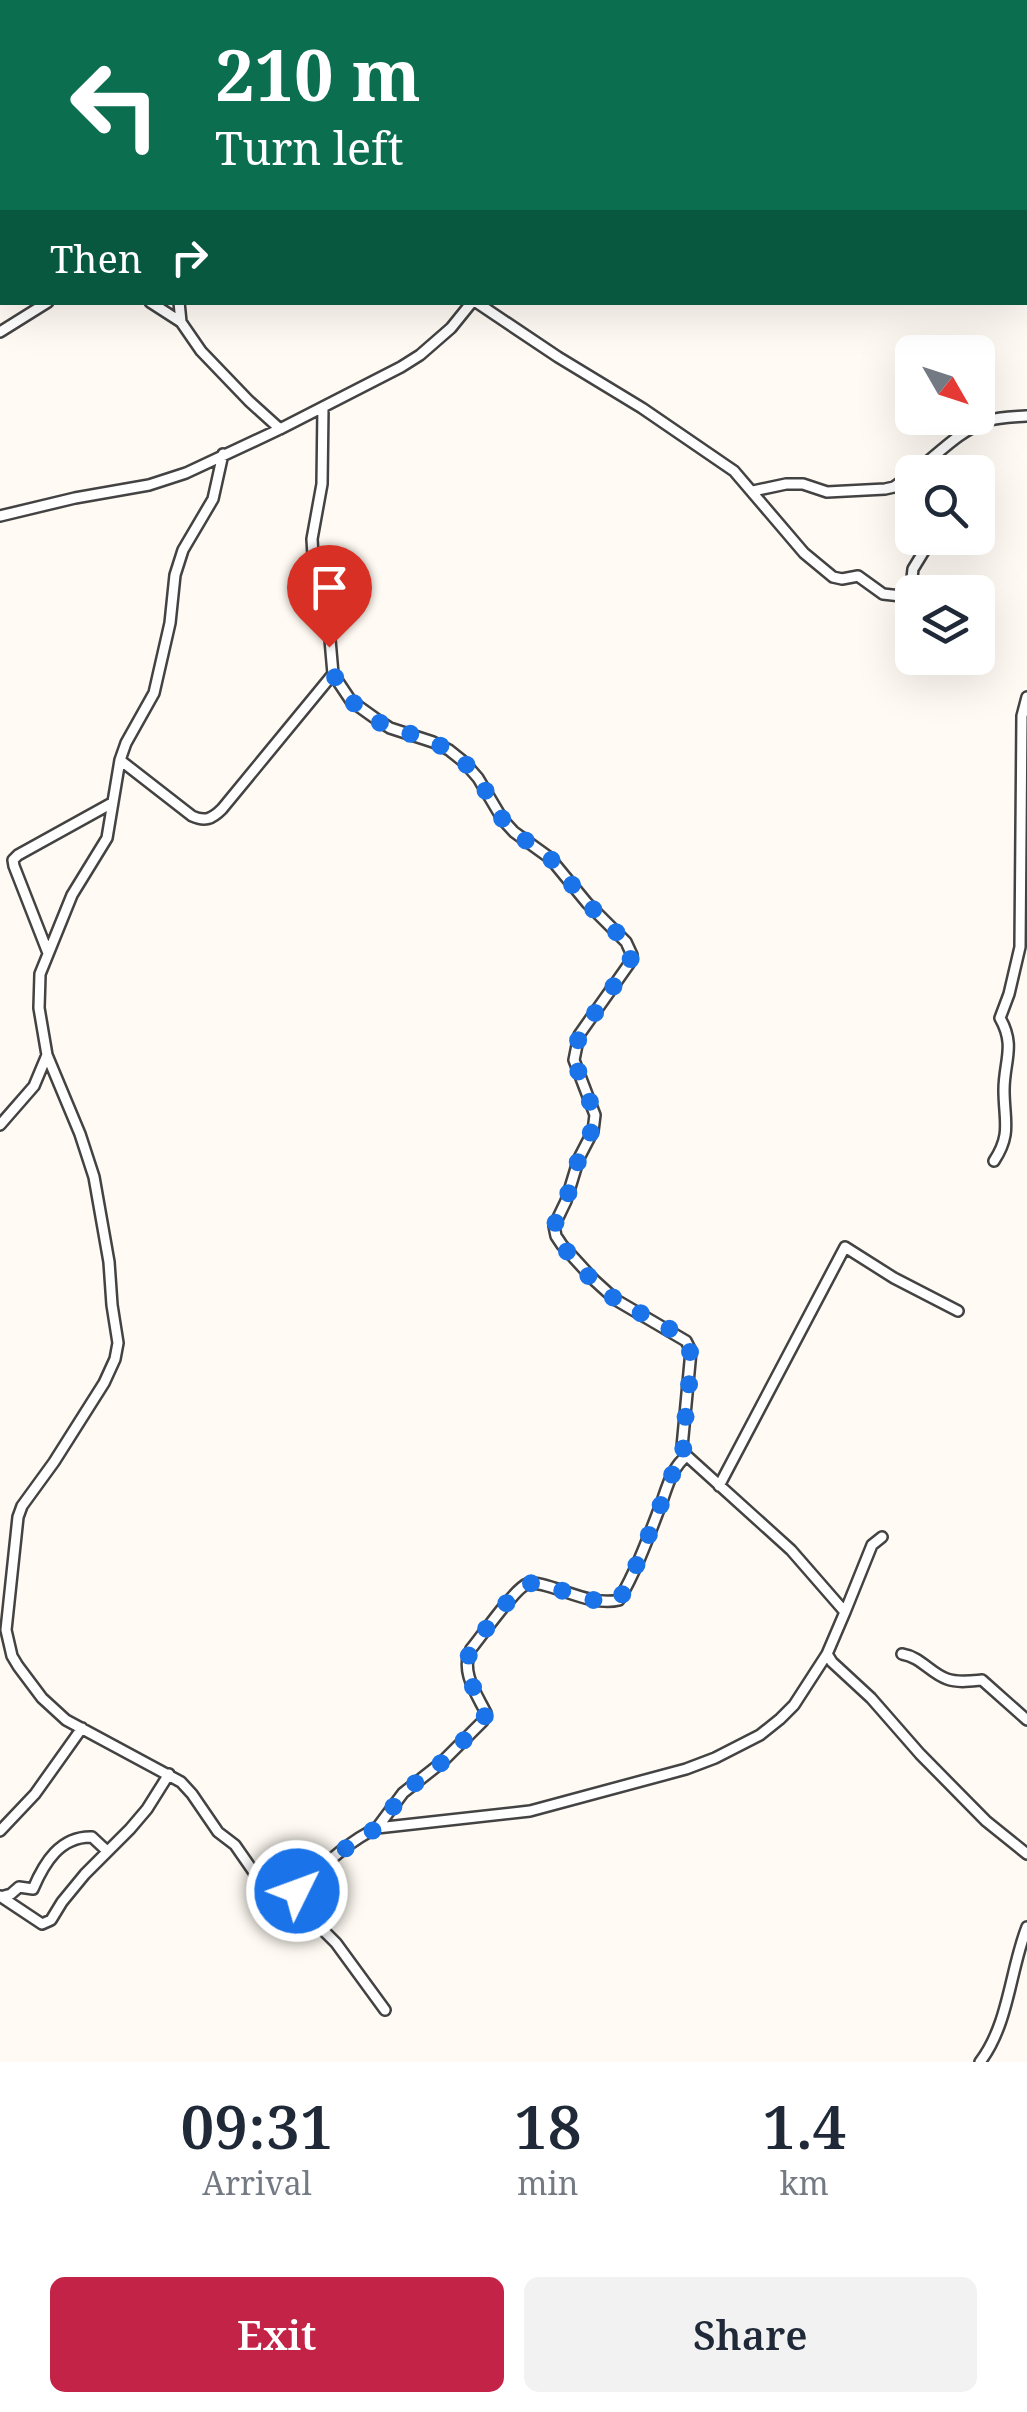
<!DOCTYPE html>
<html lang="en">
<head>
<meta charset="utf-8">
<style>
	body { margin:0; font-family:"Noto Serif",serif; background:#f2f2f3; color:#1f2937; height:100vh; display:flex; flex-direction:column; font-size:38px; white-space:nowrap }
	* { box-sizing:border-box; margin:0 }
	p { font-size:32px; color:#747a83 }
	.icon { flex:none; width:55px; height:55px; fill:none; stroke:currentColor; stroke-width:2; stroke-linecap:round; stroke-linejoin:round }
	.map { position:relative; height:2062px; overflow:hidden }
	.panel { display:flex; flex-direction:column; background:#fff; flex:1 }
	.panel>* { flex:none }
	.top-card { position:absolute; left:0px; top:0px; width:1028px; height:305px; box-shadow:0 10px 40px #0002; background:#0b6e4f; color:#fff; overflow:hidden }
	.needle { width:65px; rotate:129deg }
	.controls { position:absolute; left:895px; top:335px; display:grid; gap:20px }
	.controls a { display:grid; place-items:center; width:100px; height:100px; border-radius:15px; background:#fff; box-shadow:0 10px 40px #0002; font-size:50px }
	.pin { position:absolute; display:grid; place-items:center; width:85px; height:85px; color:#fff; margin:-102px -42px; border-radius:50% 50% 50% 0; rotate:-45deg; box-shadow:0 0 10px #0007 }
	.pin .icon { rotate:45deg }
	.me { position:absolute; width:110px; margin:-55px; rotate:48deg; stroke-linejoin:round; filter:drop-shadow(0 0 8px #0008) }
	.turn { display:flex; align-items:center; gap:35px; height:210px; padding:0 50px; font-size:45px }
	.turn .icon { width:130px; height:130px; stroke-width:2.5 }
	.turn b { display:block; font-size:70px; line-height:85px }
	.then { display:flex; align-items:center; height:95px; padding:0 50px; background:#0003; gap:20px; font-size:38px }
	.eta { display:flex; justify-content:space-evenly; align-items:center; height:170px; text-align:center }
	.eta b { font-size:60px; font-weight:600; line-height:70px }
	.button { display:flex; gap:20px; margin-top:auto; padding:20px 50px }
	.button a { flex:1; height:115px; border-radius:15px; background:#c42348; color:#fff; font-size:40px; font-weight:600; line-height:115px; text-align:center }
	.button a+a { background:#f2f2f3; color:#1f2937 }
	.map>svg:first-child { display:block }
</style>
</head>
<body>
<div class="map">
<svg width="1027" height="2062" viewBox="0 0 1027 2062">
	<rect width="100%" height="100%" fill="#fffaf3"/>
	<g fill="none" stroke-linecap="round" stroke-linejoin="round">
		<defs>
			<path id="minor" d="M669,0L675,2
				M1015,0V2
				M270,2L275,0
				M378,2V0
				M616,2L621,0
				M655,2L656,0
				M1025,47L1027,58
				M1025,138L1027,136
				M150,302L181,322L201,351L249,401L280,429
				M179,302L181,322
				M476,302L558,357L642,408L734,471L804,553L833,577L842,579L858,576L883,594L901,596L911,587L913,569L932,538
				M0,332L48,302
				M323,407L322,484L312,539L313,556L327,605L333,674L351,701L379,721L390,728L433,742L449,750L464,762L478,778L503,820L514,832L550,858L587,903L626,942L632,955L629,964L579,1035L574,1060L595,1115L593,1131L579,1158L566,1201L554,1226L556,1236L562,1245L594,1280L616,1300L686,1341L691,1351L682,1447L687,1456L791,1550L845,1612L827,1654L832,1662L871,1698L920,1754L986,1821L1027,1854
				M223,454L213,499L183,550L175,575L170,623L154,693L126,743L120,760L107,838L72,895L40,974L39,1008L47,1055L80,1134L94,1177L109,1262L112,1305L118,1343L115,1359L104,1383L54,1462L22,1506L18,1517L6,1630L12,1656L18,1666L42,1698L66,1720L181,1782L192,1794L218,1832L235,1845L267,1891L274,1896L290,1897C317,1873 344,1843 377,1828L530,1811L686,1769L715,1758L760,1735L780,1719L794,1705L827,1654
				M915,472C937,455 960,430 987,421C999,417 1013,417 1026,416
				M753,491L786,484H803L827,492L885,489L894,487L912,474
				M0,516L75,498L149,485L186,473L280,429L401,367L420,355L451,328L472,302
				M120,760L192,816C205,822 212,819 222,809L333,674
				M48,953L14,866L13,860L18,855L112,803
				M0,1125L34,1086L47,1055
				M994,1161C1012,1134 1004,1120 1004,1090C1004,1061 1016,1046 1000,1018L1009,994L1020,947L1022,716L1027,697
				M719,1486L845,1247L894,1278L958,1311
				M845,1612L872,1545L882,1537
				M902,1654C921,1657 930,1673 947,1679C958,1683 971,1681 982,1680L1027,1720
				M377,1828L403,1793L441,1763L483,1721L486,1713C476,1693 460,1671 471,1649C481,1637 515,1588 527,1584C545,1578 588,1608 619,1600C635,1573 647,1541 658,1512C666,1493 670,1468 687,1456
				M0,1831L35,1794L82,1728
				M0,1896L42,1924L51,1920L62,1902L85,1874L130,1829L147,1809L169,1774
				M1,1897L11,1894L19,1887L33,1889C44,1863 60,1836 92,1837L107,1851
				M290,1897L336,1943L385,2010
				M980,2062C1009,2024 1010,1970 1027,1927"/>
		</defs>
		<!-- minor casing -->
		<use href="#minor" stroke="#434343" stroke-width="14"/>
		<!-- minor -->
		<use href="#minor" stroke="#fff" stroke-width="9"/>
	</g>
	<g fill="none" stroke-linecap="round" stroke-linejoin="round">
		<!-- route -->
		<path stroke="#1a73e8" stroke-width="18" stroke-dasharray="0 32.4" d="M297,1891L324,1865L363,1835L378,1828L404,1792L441,1763L483,1721L486,1713C476,1693 461,1671 471,1649C480,1637 515,1588 527,1584C545,1578 588,1608 619,1600C635,1573 646,1541 658,1512C666,1493 670,1468 687,1456L682,1446C684,1427 694,1360 689,1347C682,1330 635,1312 618,1301C597,1287 559,1250 554,1226L566,1201L579,1158L592,1130L595,1115L574,1060L579,1036L629,964L632,955L626,942L587,903L550,858L514,832L503,820L478,778L464,762L449,750L433,742L378,722L351,701L333,674L329,647"/>
	</g>
</svg>
<div class="controls">
<a><svg class="needle" viewBox="-14 -14 28 28"><path d="M0-13l5 13h-10z" fill="#e53935"/><path d="M0 13l5-13h-10z" fill="#747a83"/></svg></a>
<a><svg class="icon" aria-label="search" viewBox="0 0 24 24"><circle cx="10" cy="10" r="6"/><path d="M15 15l6 6"/></svg></a>
<a><svg class="icon" aria-label="layers" viewBox="0 0 24 24"><path d="M12 4l9 5-9 5-9-5zM3 14l9 5 9-5"/></svg></a>
</div>
<div class="pin" style="left:329px;top:647px;background:#d93025"><svg class="icon" aria-label="arrive" viewBox="0 0 24 24"><path d="M6 21V4h12l-3 4 3 4H6"/></svg></div>
<svg class="me" style="left:297px;top:1891px" viewBox="-20 -20 40 40"><circle r="17" fill="#1a73e8" stroke="#fff" stroke-width="3"/><path d="M0-11L8 9 0 5-8 9z" fill="#fff"/></svg>
<div class="top-card">
<div class="turn"><svg class="icon" aria-label="left" viewBox="0 0 24 24"><path d="M17 20v-9H6M10 6l-5 5 5 5"/></svg><div><b>210 m</b>Turn left</div></div>
<div class="then">Then<svg class="icon" aria-label="right" viewBox="0 0 24 24"><path d="M7 20v-9h11M14 6l5 5-5 5"/></svg></div>
</div>
</div>
<section class="panel">
<div class="eta">
<div><b>09:31</b><p>Arrival</p></div>
<div><b>18</b><p>min</p></div>
<div><b>1.4</b><p>km</p></div>
</div>
<div class="button"><a>Exit</a><a>Share</a></div>
</section>
</body>
</html>
